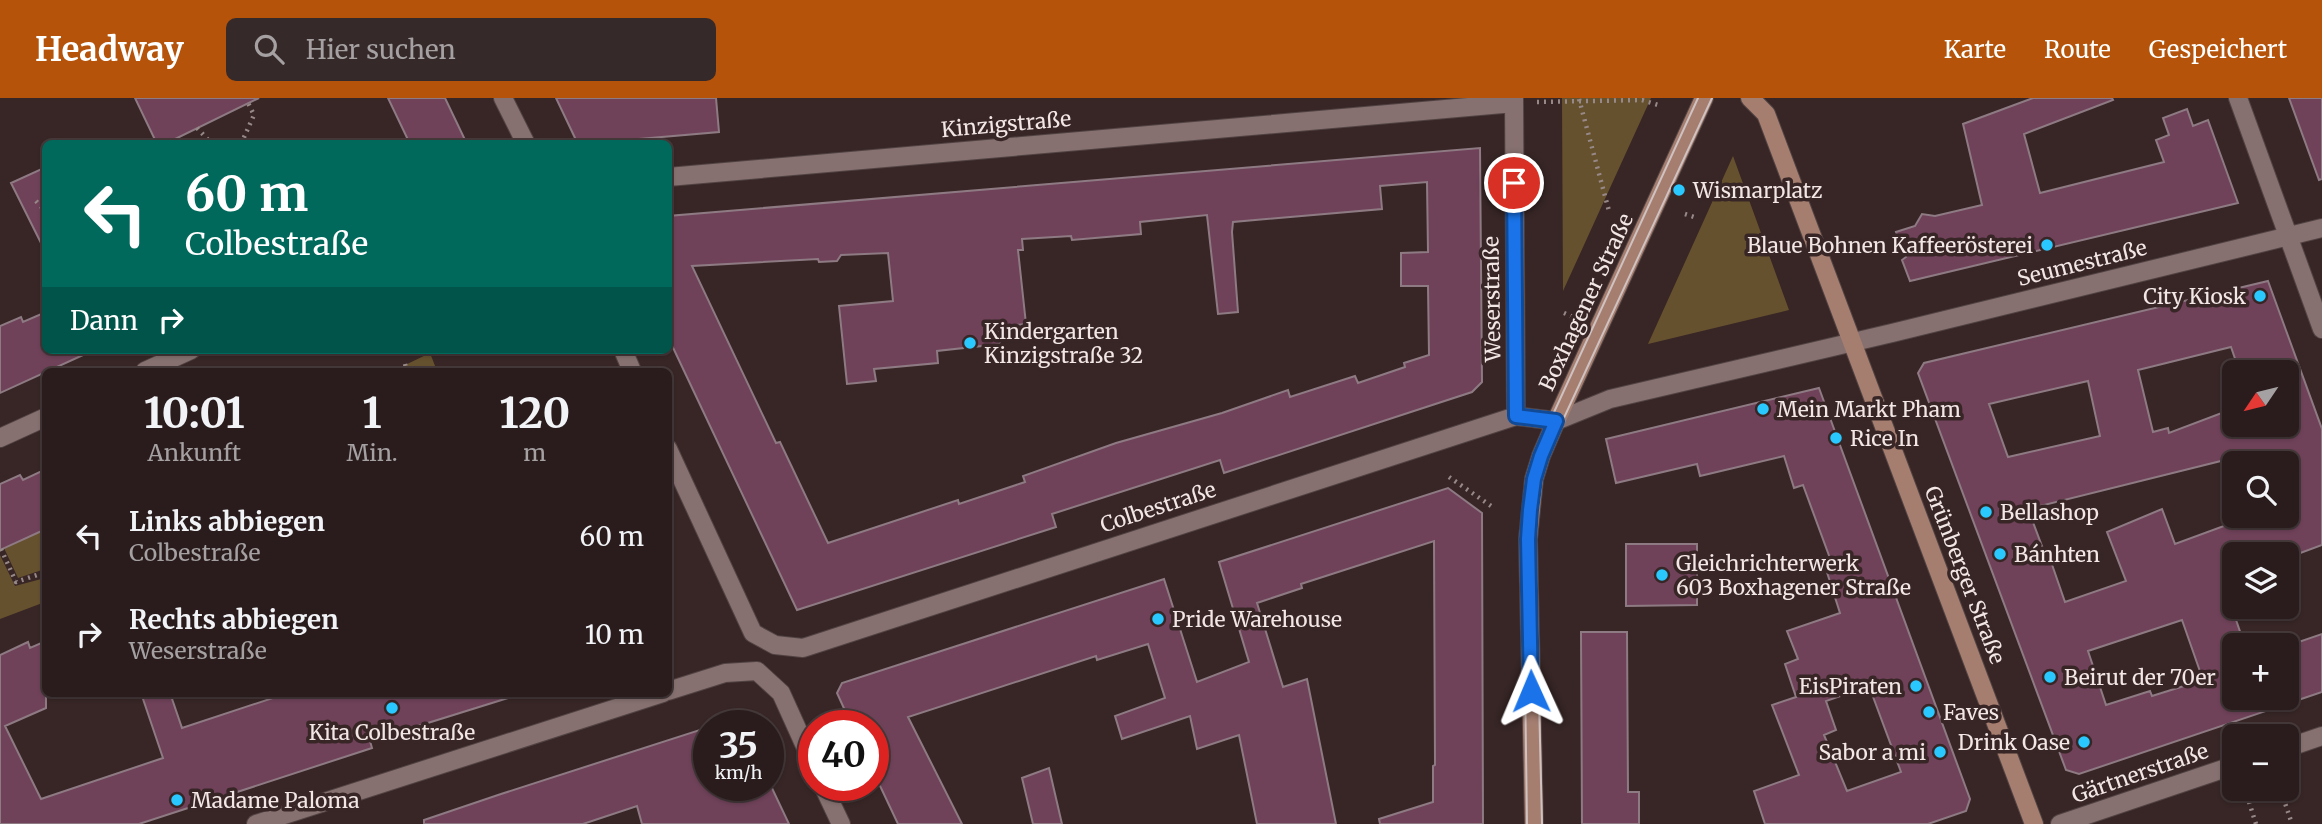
<!DOCTYPE html>
<html lang="de">
<head>
<meta charset="utf-8">
<style>
	body { margin:0; font-family:Merriweather,serif; background:#362929; color:#f1f3f6; height:100vh; display:flex; flex-direction:column; font-size:26px; white-space:nowrap }
	* { box-sizing:border-box; margin:0 }
	p { font-size:23px; color:#a5a1a3 }
	.icon { flex:none; width:38px; height:38px; fill:none; stroke:currentColor; stroke-width:2; stroke-linecap:round; stroke-linejoin:round }
	.map { position:relative; flex:1; overflow:hidden }
	.panel { position:absolute; left:42px; top:270px; width:630px; height:329px; display:flex; flex-direction:column; background:#2a1c1c; border-radius:10px; box-shadow:0 2px 5px #0004,0 0 0 2px #463a3b }
	.panel>* { flex:none }
	.top-card { position:absolute; left:42px; top:42px; width:630px; height:214px; border-radius:10px; box-shadow:0 2px 5px #0004,0 0 0 2px #463a3b; background:#00695c; color:#fff; overflow:hidden }
	.needle { width:46px; rotate:235deg }
	.controls { position:absolute; left:2222px; top:262px; display:grid; gap:14px }
	.controls a { display:grid; place-items:center; width:77px; height:77px; border-radius:10px; background:#2a1c1c; box-shadow:0 2px 5px #0004,0 0 0 2px #463a3b; font-size:35px }
	.speed { position:absolute; left:693px; top:612px; display:flex; gap:14px; font-size:35px; font-weight:700; text-align:center }
	.speed>* { display:grid; place-content:center; width:91px; height:91px; border-radius:50%; background:#2a1c1c; box-shadow:0 2px 5px #0004,0 0 0 2px #463a3b; line-height:1 }
	.speed small { font-size:18px; font-weight:400 }
	.speed .limit { border:10px solid #d22; background:#fff; color:#111 }
	.pin { position:absolute; display:grid; place-items:center; width:60px; height:60px; color:#fff; margin:-30px; border:4px solid #fff; border-radius:50%; box-shadow:0 2px 7px #0007 }
	.me { position:absolute; width:77px; margin:-38px; rotate:359deg; stroke-linejoin:round; filter:drop-shadow(0 0 5px #0008) }
	.turn { display:flex; align-items:center; gap:24px; height:147px; padding:0 28px; font-size:32px }
	.turn .icon { width:91px; height:91px; stroke-width:2.5 }
	.turn b { display:block; font-size:49px; line-height:60px }
	.then { display:flex; align-items:center; height:66px; padding:0 28px; background:#0003; gap:14px; font-size:26px }
	.eta { display:flex; justify-content:space-evenly; align-items:center; height:119px; text-align:center }
	.eta b { font-size:42px; font-weight:700; line-height:49px }
	ul { padding:0; list-style:none }
	li { display:flex; align-items:center; gap:21px; height:98px; padding:0 28px }
	li div { flex:1 }
	li b { display:block; font-size:26px }
	li em { font-style:normal }
	header { display:flex; align-items:center; gap:42px; box-sizing:border-box; height:98px; padding:0 35px; background:#b45309; color:#fff }
	header strong { font-size:33px }
	nav { display:flex; gap:38px; margin-inline-start:auto; font-size:24px }
	.search { width:490px; height:63px; background:#362929; display:flex; align-items:center; gap:18px; box-sizing:border-box; padding:0 24px; border-radius:10px; color:#a5a1a3; font-size:26px }
	.map>svg:first-child { display:block }
</style>
</head>
<body>
<header>
<strong>Headway</strong>
<div class="search"><svg class="icon" aria-label="search" viewBox="0 0 24 24"><circle cx="10" cy="10" r="6"/><path d="M15 15l6 6"/></svg>Hier suchen</div>
<nav><a>Karte</a><a>Route</a><a>Gespeichert</a></nav>
</header>
<div class="map">
<svg width="2322" height="726" viewBox="0 0 2322 726">
	<rect width="100%" height="100%" fill="#382626"/>
	<!-- green -->
	<path fill="#66512e" d="M1562,0H1651L1563,193Z
		M1733,58L1789,212L1648,246Z
		M430,255L437,273H403L401,269Z
		M45,431V471L18,480L4,450Z
		M0,457L15,488L45,480V504L0,521Z"/>
	<!-- building -->
	<path fill="#6f4259" stroke="#8e7a83" stroke-width="2" fill-rule="evenodd" d="M135,0H259L165,46H157Z
		M388,0H445L467,46H410Z
		M556,0H716L719,34L581,46L576,42Z
		M2033,0H2112L2113,2L2024,36L2040,95L2164,64L2156,42L2169,37L2163,20L2187,11L2193,28L2208,22L2238,105L1910,183L1902,162L1906,159L1896,134L1915,128L1922,116L1935,118L1982,107L1963,26Z
		M2289,0H2322V81L2319,82Z
		M1480,50L1482,284L1472,294L1224,375L1220,362L1052,416L1056,429L797,512L668,239V118ZM1427,84L1428,154L1401,155V188H1428L1429,257L1404,265L1405,269L1358,285L1355,278L1290,299L1288,292L1222,315L1116,345L1023,378L1025,384L959,406L958,402L828,445L780,344L776,345L692,168L818,161L819,164L837,163L841,157L888,155L893,203L839,208L847,286L876,283L874,271L938,265L937,253L1000,246L999,229L1026,226L1018,152H1023L1022,141L1071,138L1072,142L1141,136L1140,124L1207,117L1218,216L1238,214L1232,134L1233,124L1382,111L1380,88Z
		M46,69V155L11,85Z
		M2268,183L2322,331V447L2295,457H2235L2234,516L2245,548H2235V600H2287V548L2322,536V594L2079,676L2066,672L1918,275L1924,265ZM2231,249L2240,275H2287V327H2235V310L2169,335L2168,330L2153,334L2138,272ZM2088,283L2100,338L2008,359L1989,306ZM2272,357L2275,366H2287V418H2251L2175,446L2162,411L2107,434L2126,483L2065,504L2048,455L2045,456L2028,411L2225,362L2229,373L2235,370V366H2247ZM2182,522L2203,582L2152,598L2150,593L2106,607L2088,553Z
		M46,214V252H94L0,295V228L21,219L23,224Z
		M1819,290L1970,701L1966,713L1928,726H1765L1754,693L1799,677L1772,607L1796,599L1785,566L1798,561L1787,533L1840,515L1824,465L1831,463L1803,387L1794,390L1784,358L1700,378L1697,366L1616,385L1606,341ZM1869,588L1901,674L1847,693L1824,637L1836,632L1826,603Z
		M46,371V431L0,452V386L20,377L23,382Z
		M1448,390L1482,415L1483,726H1380L1379,721L1433,704V668L1435,667L1434,443L1301,486L1302,490L1257,505L1283,589L1307,581L1336,726H1257L1239,637L1197,651L1190,618L1122,641L1115,618L1165,600L1148,546L1097,562L1096,558L908,619L962,726H898L873,673V628H852L837,595L842,585L1164,481L1197,584L1249,564L1219,464Z
		M1626,446H1697V507L1626,508Z
		M1581,534H1627L1628,694H1639V726H1582Z
		M46,543V610L5,628L41,701L163,660L141,595H170L182,630L288,595H507L508,600L370,643L372,650L139,726H0V557L28,544L30,550Z
		M709,629V688H771L789,726H642L637,708L583,726H424V722L501,696Z
		M1049,670L1062,726H1033L1022,680Z"/>
	<g fill="none" stroke-linecap="round" stroke-linejoin="round">
		<defs>
			<path id="street" d="M503,0L526,46
				M1514,0L1516,318
				M2238,0L2322,231
				M668,79L1514,5
				M623,252L632,273
				M145,273L191,252
				M0,340L46,319
				M668,351L753,535L775,547L803,550L1516,318L1556,323L1610,301L1892,235L2322,130
				M668,593L725,575L757,573L781,595L814,668
				M2287,650L2322,638
				M823,688L841,726
				M256,726L663,595
				M2060,726L2235,667"/>
			<path id="secondary" d="M1750,0L1766,16L2034,726
				M1534,726L1528,441L1534,381L1541,358L1556,323L1704,0"/>
		</defs>
		<!-- street casing -->
		<use href="#street" stroke="#524343" stroke-width="20"/>
		<!-- secondary casing -->
		<use href="#secondary" stroke="#524343" stroke-width="20"/>
		<!-- path -->
		<path stroke="#988989" stroke-width="4.5" stroke-dasharray="2 5" stroke-linecap="butt" d="M1579,1L1609,113
			M1537,4L1642,2L1658,7
			M197,30L212,46
			M241,46L254,17L248,5
			M36,103L46,114
			M1685,116L1694,119
			M1564,215L1573,219
			M405,266L407,273
			M1449,379L1494,410
			M1,451L16,484L46,474
			M2281,693L2292,726
			M2249,704L2256,726"/>
		<!-- street -->
		<use href="#street" stroke="#867170" stroke-width="18"/>
		<!-- secondary -->
		<use href="#secondary" stroke="#a57e70" stroke-width="18"/>
		<!-- tram -->
		<path stroke="#cfc2c1" stroke-width="2" d="M1527,726L1523,431L1531,370L1539,347L1698,0
			M1542,726L1535,434L1543,372L1550,350L1712,0"/>
	</g>
	<g fill="none" stroke-linecap="round" stroke-linejoin="round">
		<defs>
			<path id="route" d="M1514,85L1516,318L1556,323L1541,358L1534,381L1530,412L1528,441L1531,593"/>
		</defs>
		<!-- route casing -->
		<use href="#route" stroke="#114b97" stroke-width="18"/>
		<!-- route -->
		<use href="#route" stroke="#1a73e8" stroke-width="12"/>
	</g>
	<!-- markers -->
	<g fill="#29c8ff" stroke="#382626" stroke-width="2.5">
		<circle cx="1679" cy="92" r="7"/>
		<circle cx="2047" cy="147" r="7"/>
		<circle cx="2260" cy="198" r="7"/>
		<circle cx="970" cy="245" r="7"/>
		<circle cx="1763" cy="311" r="7"/>
		<circle cx="1836" cy="340" r="7"/>
		<circle cx="1986" cy="414" r="7"/>
		<circle cx="2000" cy="456" r="7"/>
		<circle cx="1662" cy="477" r="7"/>
		<circle cx="1158" cy="521" r="7"/>
		<circle cx="2050" cy="579" r="7"/>
		<circle cx="1916" cy="588" r="7"/>
		<circle cx="392" cy="610" r="7"/>
		<circle cx="1929" cy="614" r="7"/>
		<circle cx="2084" cy="644" r="7"/>
		<circle cx="1940" cy="654" r="7"/>
		<circle cx="177" cy="702" r="7"/>
	</g>
	<g text-anchor="middle" dominant-baseline="central" stroke-width="7" stroke-linejoin="round" paint-order="stroke">
		<!-- street labels -->
		<g font-size="21" fill="#f3e7e6" stroke="#382626">
			<text transform="translate(1006 26) rotate(-5)">Kinzigstraße</text>
			<text transform="translate(2082 165) rotate(-14)">Seumestraße</text>
			<text transform="translate(1492 201) rotate(-91)">Weserstraße</text>
			<text transform="translate(1586 204) rotate(-65)">Boxhagener Straße</text>
			<text transform="translate(1158 409) rotate(-18)">Colbestraße</text>
			<text transform="translate(1965 477) rotate(69)">Grünberger Straße</text>
			<text transform="translate(2140 675) rotate(-19)">Gärtnerstraße</text>
		</g>
		<!-- poi labels -->
		<g font-size="21" fill="#f3e7e6" stroke="#382626" text-anchor="start">
			<text x="1693" y="92">Wismarplatz</text>
			<text x="2033" y="147" text-anchor="end">Blaue Bohnen Kaffeerösterei</text>
			<text x="2246" y="198" text-anchor="end">City Kiosk</text>
			<text x="984" y="233">Kindergarten<tspan x="984" dy="24">Kinzigstraße 32</tspan></text>
			<text x="1777" y="311">Mein Markt Pham</text>
			<text x="1850" y="340">Rice In</text>
			<text x="2000" y="414">Bellashop</text>
			<text x="2014" y="456">Bánhten</text>
			<text x="1676" y="465">Gleichrichterwerk<tspan x="1676" dy="24">603 Boxhagener Straße</tspan></text>
			<text x="1172" y="521">Pride Warehouse</text>
			<text x="2064" y="579">Beirut der 70er</text>
			<text x="1902" y="588" text-anchor="end">EisPiraten</text>
			<text x="1943" y="614">Faves</text>
			<text x="392" y="634" text-anchor="middle">Kita Colbestraße</text>
			<text x="2070" y="644" text-anchor="end">Drink Oase</text>
			<text x="1926" y="654" text-anchor="end">Sabor a mi</text>
			<text x="191" y="702">Madame Paloma</text>
		</g>
	</g>
</svg>
<div class="controls">
<a><svg class="needle" viewBox="-14 -14 28 28"><path d="M0-13l5 13h-10z" fill="#e53935"/><path d="M0 13l5-13h-10z" fill="#a5a1a3"/></svg></a>
<a><svg class="icon" aria-label="search" viewBox="0 0 24 24"><circle cx="10" cy="10" r="6"/><path d="M15 15l6 6"/></svg></a>
<a><svg class="icon" aria-label="layers" viewBox="0 0 24 24"><path d="M12 4l9 5-9 5-9-5zM3 14l9 5 9-5"/></svg></a>
<a>+</a>
<a>−</a>
</div>
<div class="speed"><div>35<small>km/h</small></div><div class="limit">40</div></div>
<div class="pin" style="left:1514px;top:85px;background:#d93025"><svg class="icon" aria-label="arrive" viewBox="0 0 24 24"><path d="M6 21V4h12l-3 4 3 4H6"/></svg></div>
<svg class="me" style="left:1531px;top:593px" viewBox="-20 -20 40 40"><path d="M0-17L14 15 0 8-14 15z" fill="#1a73e8" stroke="#fff" stroke-width="4"/></svg>
<div class="top-card">
<div class="turn"><svg class="icon" aria-label="left" viewBox="0 0 24 24"><path d="M17 20v-9H6M10 6l-5 5 5 5"/></svg><div><b>60 m</b>Colbestraße</div></div>
<div class="then">Dann<svg class="icon" aria-label="right" viewBox="0 0 24 24"><path d="M7 20v-9h11M14 6l5 5-5 5"/></svg></div>
</div>
<section class="panel">
<div class="eta">
<div><b>10:01</b><p>Ankunft</p></div>
<div><b>1</b><p>Min.</p></div>
<div><b>120</b><p>m</p></div>
</div>
<ul>
<li><svg class="icon" aria-label="left" viewBox="0 0 24 24"><path d="M17 20v-9H6M10 6l-5 5 5 5"/></svg><div><b>Links abbiegen</b><p>Colbestraße</p></div><em>60 m</em></li>
<li><svg class="icon" aria-label="right" viewBox="0 0 24 24"><path d="M7 20v-9h11M14 6l5 5-5 5"/></svg><div><b>Rechts abbiegen</b><p>Weserstraße</p></div><em>10 m</em></li>
</ul>
</section>
</div>
</body>
</html>
